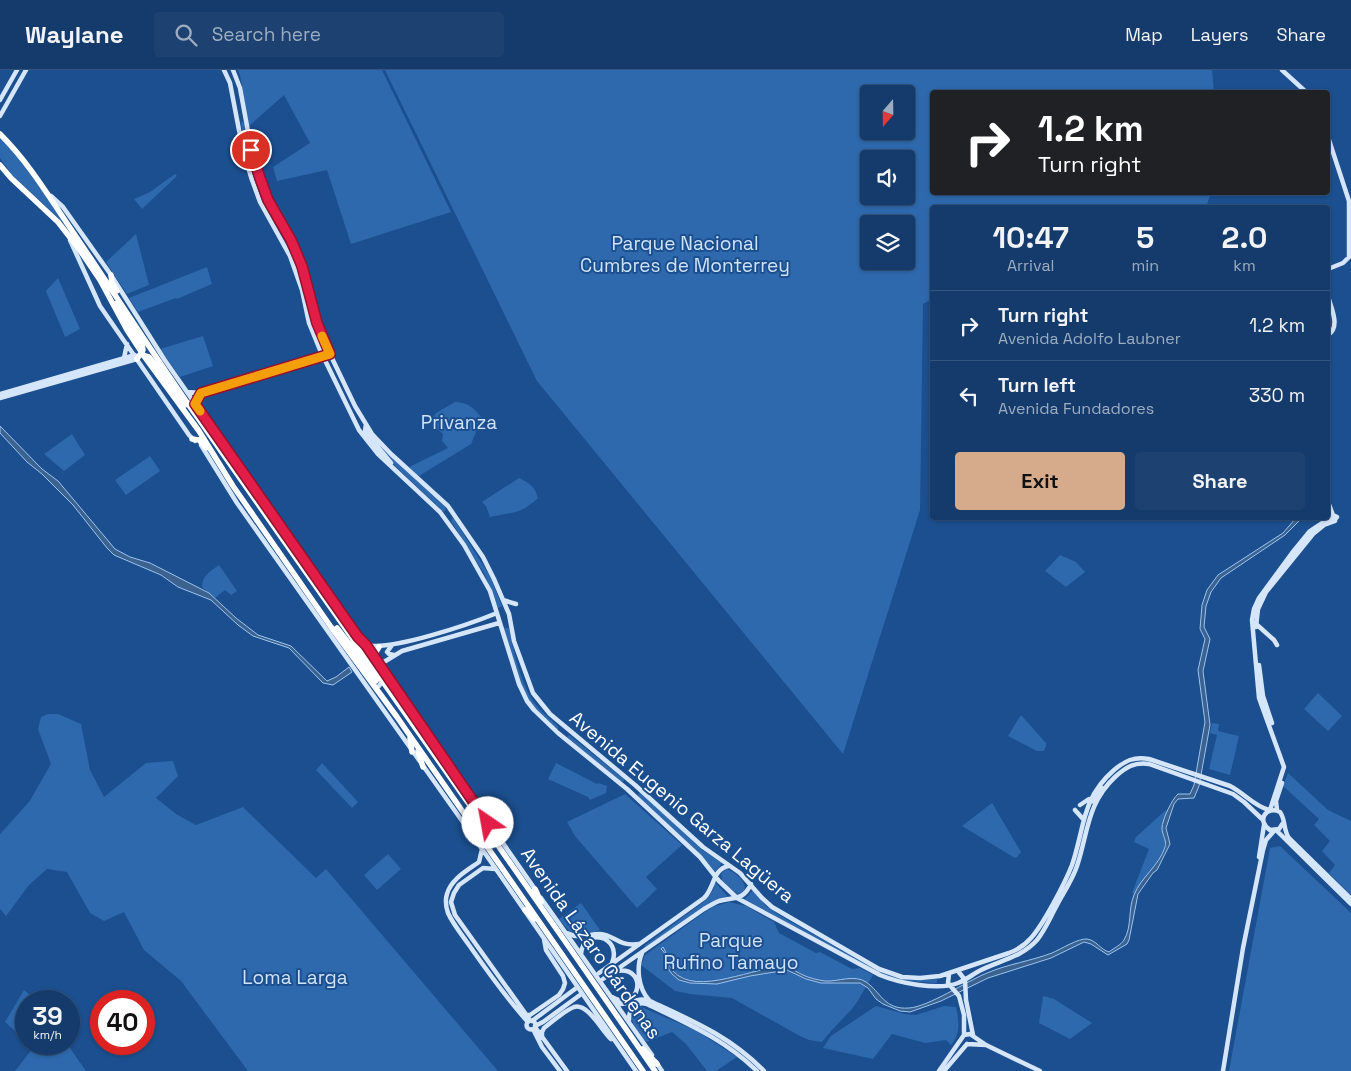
<!DOCTYPE html>
<html lang="en">
<head>
<meta charset="utf-8">
<style>
	body { margin:0; font-family:"Space Grotesk",sans-serif; background:#1d4271; color:#f1f3f6; height:100vh; display:flex; flex-direction:column; font-size:19px; white-space:nowrap }
	* { box-sizing:border-box; margin:0 }
	p { font-size:16px; color:#9dadc1 }
	.icon { flex:none; width:28px; height:28px; fill:none; stroke:currentColor; stroke-width:2; stroke-linecap:round; stroke-linejoin:round }
	.map { position:relative; flex:1; overflow:hidden }
	.panel { position:absolute; left:930px; top:135px; width:400px; height:315px; display:flex; flex-direction:column; background:#143b6b; border-radius:5px; box-shadow:0 1px 4px #0004,0 0 0 1px #33557e }
	.panel>* { flex:none }
	.hud { position:absolute; left:930px; top:20px; width:400px; height:105px; border-radius:5px; box-shadow:0 1px 4px #0004,0 0 0 1px #33557e; background:#202124; color:#fff; overflow:hidden }
	.needle { width:32px; rotate:200deg }
	.tools { position:absolute; left:860px; top:15px; display:grid; gap:10px }
	.tools a { display:grid; place-items:center; width:55px; height:55px; border-radius:5px; background:#143b6b; box-shadow:0 1px 4px #0004,0 0 0 1px #33557e; font-size:25px }
	.speed { position:absolute; left:15px; top:920px; display:flex; gap:10px; font-size:25px; font-weight:700; text-align:center }
	.speed>* { display:grid; place-content:center; width:65px; height:65px; border-radius:50%; background:#143b6b; box-shadow:0 1px 4px #0004,0 0 0 1px #33557e; line-height:1 }
	.speed small { font-size:12px; font-weight:400 }
	.speed .limit { border:8px solid #d22; background:#fff; color:#111 }
	.pin { position:absolute; display:grid; place-items:center; width:42px; height:42px; color:#fff; margin:-21px; border:2px solid #fff; border-radius:50%; box-shadow:0 1px 5px #0007 }
	.me { position:absolute; width:55px; margin:-28px; rotate:327deg; stroke-linejoin:round; filter:drop-shadow(0 0 4px #0008) }
	.turn { display:flex; align-items:center; gap:18px; height:105px; padding:0 25px; font-size:22px }
	.turn .icon { width:65px; height:65px; stroke-width:2.5 }
	.turn b { display:block; font-size:35px; line-height:42px }
	.eta { display:flex; justify-content:space-evenly; align-items:center; height:85px; text-align:center }
	.eta b { font-size:30px; font-weight:800; line-height:35px }
	.button { display:flex; gap:10px; margin-top:auto; padding:10px 25px }
	.button a { flex:1; height:58px; border-radius:5px; background:#d6ab8b; color:#111; font-size:20px; font-weight:800; line-height:58px; text-align:center }
	.button a+a { background:#1d4271; color:#f1f3f6 }
	ul { padding:0; list-style:none }
	li { display:flex; align-items:center; gap:15px; height:70px; padding:0 25px; border-top:1px solid #33557e }
	li div { flex:1 }
	li b { display:block; font-size:19px }
	li em { font-style:normal }
	header { display:flex; align-items:center; gap:30px; box-sizing:border-box; height:70px; padding:0 25px; background:#143b6b; border-bottom:1px solid #33557e }
	header strong { font-size:24px }
	nav { display:flex; gap:28px; margin-inline-start:auto; font-size:18px }
	.search { width:350px; height:45px; background:#1d4271; display:flex; align-items:center; gap:12px; box-sizing:border-box; padding:0 18px; border-radius:5px; color:#9dadc1; font-size:19px }
	.map>svg:first-child { display:block }
</style>
</head>
<body>
<header>
<strong>Waylane</strong>
<div class="search"><svg class="icon" aria-label="search" viewBox="0 0 24 24"><circle cx="10" cy="10" r="6"/><path d="M15 15l6 6"/></svg>Search here</div>
<nav><a>Map</a><a>Layers</a><a>Share</a></nav>
</header>
<div class="map">
<svg width="1351" height="1001" viewBox="0 0 1351 1001">
	<rect width="100%" height="100%" fill="#1b4f8f"/>
	<!-- green -->
	<path fill="#2e69ad" fill-rule="evenodd" d="M238,0H382L451,142L351,174L327,100L277,111L273,97L310,73L284,25L249,56L240,5Z
		M385,0H1212L1214,22H932V122L1211,123L1206,137L932,138V229L923,234L920,440L843,684L537,311ZM869,24H906V61H869ZM869,89H906V126H869ZM869,154H906V191H869Z
		M241,51L244,53L253,94L299,191L314,248L325,281L312,255L300,202L290,181L258,120L243,70Z
		M0,69L18,84L64,153L12,105L0,88Z
		M175,104L177,106L142,139L134,129L150,122Z
		M136,164L149,215L127,224L106,192Z
		M207,197L212,214L177,229L176,228L138,242L129,228Z
		M58,208L80,259L65,267L46,221Z
		M203,266L213,296L180,307L160,279Z
		M455,332C469,333 474,338 482,348L471,374L419,406L409,397L448,378L442,371L443,364L430,352L436,343Z
		M72,364L85,385L64,401L44,384Z
		M374,370L446,438L445,441H443L395,396Z
		M150,386L160,401L126,425L115,410Z
		M519,408C529,413 535,416 538,428C518,446 514,441 490,447L486,436L482,432Z
		M452,448L454,449L490,506L502,536L498,538L485,505L451,451Z
		M1060,485L1076,492L1085,502L1066,517L1045,501Z
		M219,495L237,521L231,525L225,520L215,528L202,517C202,506 210,501 219,495Z
		M504,558H509C513,579 520,609 531,628C538,639 548,647 558,656V659L557,660L532,637L522,620Z
		M1318,623L1342,646L1328,661L1304,639Z
		M48,644H58L81,654L90,700L104,727L146,693L173,691L178,706L156,728L176,744L196,755L243,737L316,808L326,799L498,1001H248L181,911L144,880L124,842L104,851L90,843L67,802L47,799L29,815L6,846L0,839V764L29,732L51,694L38,659L41,647Z
		M1021,645L1046,673V676L1044,681H1037L1008,666Z
		M1212,653L1219,654L1218,661L1239,666L1230,705L1209,699L1217,665L1210,663Z
		M569,665L624,709V711L622,712L567,667Z
		M322,693L358,732L352,738L316,700Z
		M556,693L597,714L598,713L607,716L606,723L590,730L588,727L548,709Z
		M1288,703L1328,740L1351,751V825L1329,803L1335,795L1322,781L1330,771L1314,755L1319,749L1283,716Z
		M639,723H642L702,780L722,793L715,802L707,792L638,726Z
		M625,724L682,775L646,807L657,819L637,838L575,766L567,752Z
		M992,733L1021,782L1017,787L1015,788L962,756Z
		M1166,740L1167,744C1166,748 1162,754 1162,759C1163,764 1166,768 1165,774C1163,788 1143,811 1134,824L1132,823L1149,779L1134,772L1136,767Z
		M1280,776L1351,843V1001H1229L1270,778Z
		M388,784L401,799L377,820L364,805Z
		M726,799C736,801 755,819 738,824L728,817L722,810L721,804Z
		M715,812L728,827L719,829L709,834L645,877L644,876L706,830L713,820Z
		M753,820L766,836L779,845L876,900C896,909 916,912 937,909V913L907,911L882,905L746,830L745,829Z
		M729,832L746,836L774,852L779,863L816,883L820,882L852,899L860,898L873,905C865,917 860,929 852,939C842,950 831,960 822,972L809,970L798,965L732,928L690,924L675,921L641,895L645,885L712,837Z
		M581,833L600,860C580,868 572,867 559,849Z
		M24,920L37,931H26V971L5,952Z
		M1043,926L1054,929L1092,953L1070,969L1039,953Z
		M639,936L697,961L737,987L716,1001H707L686,974L672,962L646,972C639,963 627,951 634,939Z
		M876,936L905,944L916,945L944,936L956,937C959,951 961,963 951,975L946,970L925,973L892,964L873,989L823,978L831,966Z
		M29,974H67L86,1001H15L33,978Z"/>
	<!-- water -->
	<path fill="#3c6290" stroke="#9cc4f0" d="M0,356L42,399L58,411L115,479L130,487L150,493L209,523L236,548L258,565L291,576L327,611L336,607L349,597L352,602L333,615L323,613L289,578L253,566L238,555L211,530L178,517L161,505L114,485L107,478L73,435L42,404L27,392L0,363Z
		M1296,448H1302L1285,465L1221,508L1211,522L1206,536L1204,557L1210,569L1203,601L1210,655L1199,716L1194,728L1178,729L1174,734L1166,758L1170,774L1157,800L1153,803L1138,824L1129,870L1127,874L1108,885L1091,874L1084,872L1051,888L988,908L941,931L910,942L900,941L883,934L876,929L868,918L860,913H821L806,909L787,900L750,906L717,914L690,913L679,910L672,904L669,900L664,882L661,879L663,877C668,884 667,895 673,901C697,928 756,895 786,897C792,898 798,903 803,905C809,908 818,910 825,911C838,912 854,904 866,912C881,922 884,940 909,938C928,937 967,911 987,903C1008,894 1031,891 1052,883C1061,879 1079,868 1087,869C1096,870 1101,880 1109,882C1114,878 1121,875 1124,870C1132,857 1128,839 1134,825C1141,807 1159,796 1165,777C1167,770 1162,765 1162,758C1162,750 1172,729 1178,724H1190L1194,715L1205,652L1198,600L1205,569L1200,559L1202,535L1207,520L1218,505L1283,463Z"/>
	<g fill="none" stroke-linecap="round" stroke-linejoin="round">
		<!-- secondary -->
		<path stroke="#d6e6fa" stroke-width="4.5" d="M224,0L230,13L243,81L252,110L260,132L290,186L302,220L309,253L320,280L359,360L378,384L440,442L464,475L490,521L519,614L527,631L534,640L558,663L627,719L700,787L719,811L737,828L880,905C899,913 938,921 958,913C966,910 973,904 981,900C1001,890 1022,887 1037,870C1045,860 1050,848 1056,837C1063,823 1072,811 1077,796C1088,763 1087,733 1115,707C1126,697 1134,692 1149,694L1233,724L1244,732L1262,749
			M233,0L240,18L254,94L268,129L298,183L309,218L317,253L330,284L355,336L372,364L391,384L448,436L483,487L494,509L509,544L514,571L533,623L550,644L635,715L703,777L740,803L762,828L772,837L879,899L902,907L920,908L940,906L1009,883C1017,880 1025,875 1031,868C1043,855 1065,813 1072,795C1085,757 1081,729 1114,700C1125,691 1134,686 1149,689L1230,716C1244,723 1254,736 1269,740
			M1282,0L1306,22
			M0,30L17,0
			M0,46L26,0
			M1328,67L1349,131V187L1343,193L1328,199
			M51,126L63,137L111,205L164,289L301,486
			M70,170L100,236L189,365L195,371
			M1328,226C1331,238 1341,257 1328,265
			M124,288L127,274
			M187,322L201,323L324,287
			M0,324L135,285
			M0,328L137,289
			M366,354L365,361L391,393
			M201,375L237,433L482,779L636,1001
			M1328,432L1333,445L1337,447L1334,451L1331,449L1333,445
			M307,495L357,567L365,575L379,595L537,822
			M503,530L516,534
			M1255,553L1274,570L1277,575
			M1256,557L1258,539L1266,522L1313,464L1324,455L1335,451
			M366,575C392,581 470,554 497,543
			M392,575L387,582L389,584L394,585
			M379,595L402,581L499,553
			M1259,595L1263,626L1272,653
			M379,616L381,613L384,611L392,615
			M1096,732H1094V729L1101,717
			M1080,735L1089,729
			M1075,740L1083,749
			M1270,740L1284,697L1259,628L1252,550L1254,539L1259,528L1292,483L1310,461L1331,447
			M1277,740L1276,731L1282,713
			M1283,753L1279,759L1270,760C1256,751 1266,735 1280,742C1286,750 1283,760 1289,768L1351,829
			M1276,760L1351,834
			M482,779L479,792C468,800 451,809 447,824C445,830 446,837 448,843C453,854 462,865 469,875C488,902 506,928 528,952
			M1259,787L1264,755
			M495,799L483,798L459,815L454,823L451,832L455,845L530,950
			M541,828L652,985
			M567,863C581,870 586,864 600,864C615,865 618,877 639,874
			M642,883C636,897 638,918 649,930
			M581,884C583,856 623,866 612,893
			M958,901L965,910L966,930L973,965
			M599,903L704,828C714,819 713,798 729,796
			M603,909L704,839C709,836 714,833 719,831C734,827 743,831 751,814
			M612,927C640,944 649,896 617,901
			M616,934C630,936 635,926 650,931C693,951 731,967 764,1001
			M526,945H530L559,925L563,919L565,913L563,906L546,880L544,869
			M629,950C629,939 634,931 647,934C688,954 724,969 757,1001
			M526.5 955a4.5 4.5 0 1 1 9 0a4.5 4.5 0 1 1-9 0Z
			M532,951L575,919
			M535,956L543,952L580,925
			M535,957L567,1001
			M533,959L542,977L560,1001
			M964,965L970,964L986,975L1040,1001
			M542,968V962L544,958C553,951 564,941 574,937C588,933 602,961 611,969
			M967,974L986,975
			M656,992L662,1001
			M939,1001L964,965V945L959,926L948,913L949,904
			M944,1001L967,974
			M1223,1001L1243,878L1263,780L1266,770L1274,761"/>
		<!-- highway -->
		<path stroke="#fff" stroke-width="5.5" d="M0,64C32,96 50,129 75,165C117,227 157,290 200,351C351,568 505,783 655,1001
			M0,95L11,108L58,152L79,179L100,210L127,260L144,286L199,361L233,416L331,557L397,647L643,1001
			M111,205L112,213L117,221
			M117,233L142,274L143,280L137,289
			M142,285L149,287L185,335
			M191,333L200,342
			M192,369L199,370L206,378
			M300,484L307,499
			M337,558L358,585L376,611
			M369,595H379
			M372,597L374,585L379,577
			M422,657L428,671
			M410,668L412,682
			M418,681L423,697
			M535,819L541,832
			M525,840L534,849
			M643,979L657,994"/>
	</g>
	<g fill="none" stroke-linecap="round" stroke-linejoin="round">
		<defs>
			<path id="route" d="M251,80L260,108L268,130L291,170L302,196L317,253L330,284L201,323L195,334L358,567L366,575L379,594L488,753"/>
		</defs>
		<!-- route casing -->
		<use href="#route" stroke="#92132f" stroke-width="12"/>
		<!-- route -->
		<use href="#route" stroke="#e11d48" stroke-width="9"/>
		<!-- slow -->
		<path stroke="#f59e0b" stroke-width="9" d="M200,341L195,334L201,323L330,284L322,266"/>
	</g>
	<g text-anchor="middle" dominant-baseline="central" stroke-width="4" stroke-linejoin="round" paint-order="stroke">
		<!-- park labels -->
		<g font-size="19" fill="#cfe3fa" stroke="#1b4f8f">
			<text x="685" y="173">Parque Nacional<tspan x="685" dy="22">Cumbres de Monterrey</tspan></text>
			<text x="459" y="352">Privanza</text>
			<text x="731" y="870">Parque<tspan x="731" dy="22">Rufino Tamayo</tspan></text>
			<text x="295" y="907">Loma Larga</text>
		</g>
		<!-- street labels -->
		<g font-size="19" fill="#fff" stroke="#1b4f8f">
			<text transform="translate(682 737) rotate(40)">Avenida Eugenio Garza Lagüera</text>
			<text transform="translate(591 873) rotate(55)">Avenida Lázaro Cárdenas</text>
		</g>
	</g>
</svg>
<div class="tools">
<a><svg class="needle" viewBox="-14 -14 28 28"><path d="M0-13l5 13h-10z" fill="#e53935"/><path d="M0 13l5-13h-10z" fill="#9dadc1"/></svg></a>
<a><svg class="icon" aria-label="sound" viewBox="0 0 24 24"><path d="M4 9h4l5-4v14l-5-4H4zM17 9q2 3 0 6"/></svg></a>
<a><svg class="icon" aria-label="layers" viewBox="0 0 24 24"><path d="M12 4l9 5-9 5-9-5zM3 14l9 5 9-5"/></svg></a>
</div>
<div class="speed"><div>39<small>km/h</small></div><div class="limit">40</div></div>
<div class="pin" style="left:251px;top:80px;background:#d93025"><svg class="icon" aria-label="arrive" viewBox="0 0 24 24"><path d="M6 21V4h12l-3 4 3 4H6"/></svg></div>
<svg class="me" style="left:488px;top:753px" viewBox="-20 -20 40 40"><circle r="19" fill="#fff"/><path d="M0-13L10 11 0 6-10 11z" fill="#e11d48"/></svg>
<div class="hud">
<div class="turn"><svg class="icon" aria-label="right" viewBox="0 0 24 24"><path d="M7 20v-9h11M14 6l5 5-5 5"/></svg><div><b>1.2 km</b>Turn right</div></div>
</div>
<section class="panel">
<div class="eta">
<div><b>10:47</b><p>Arrival</p></div>
<div><b>5</b><p>min</p></div>
<div><b>2.0</b><p>km</p></div>
</div>
<ul>
<li><svg class="icon" aria-label="right" viewBox="0 0 24 24"><path d="M7 20v-9h11M14 6l5 5-5 5"/></svg><div><b>Turn right</b><p>Avenida Adolfo Laubner</p></div><em>1.2 km</em></li>
<li><svg class="icon" aria-label="left" viewBox="0 0 24 24"><path d="M17 20v-9H6M10 6l-5 5 5 5"/></svg><div><b>Turn left</b><p>Avenida Fundadores</p></div><em>330 m</em></li>
</ul>
<div class="button"><a>Exit</a><a>Share</a></div>
</section>
</div>
</body>
</html>
